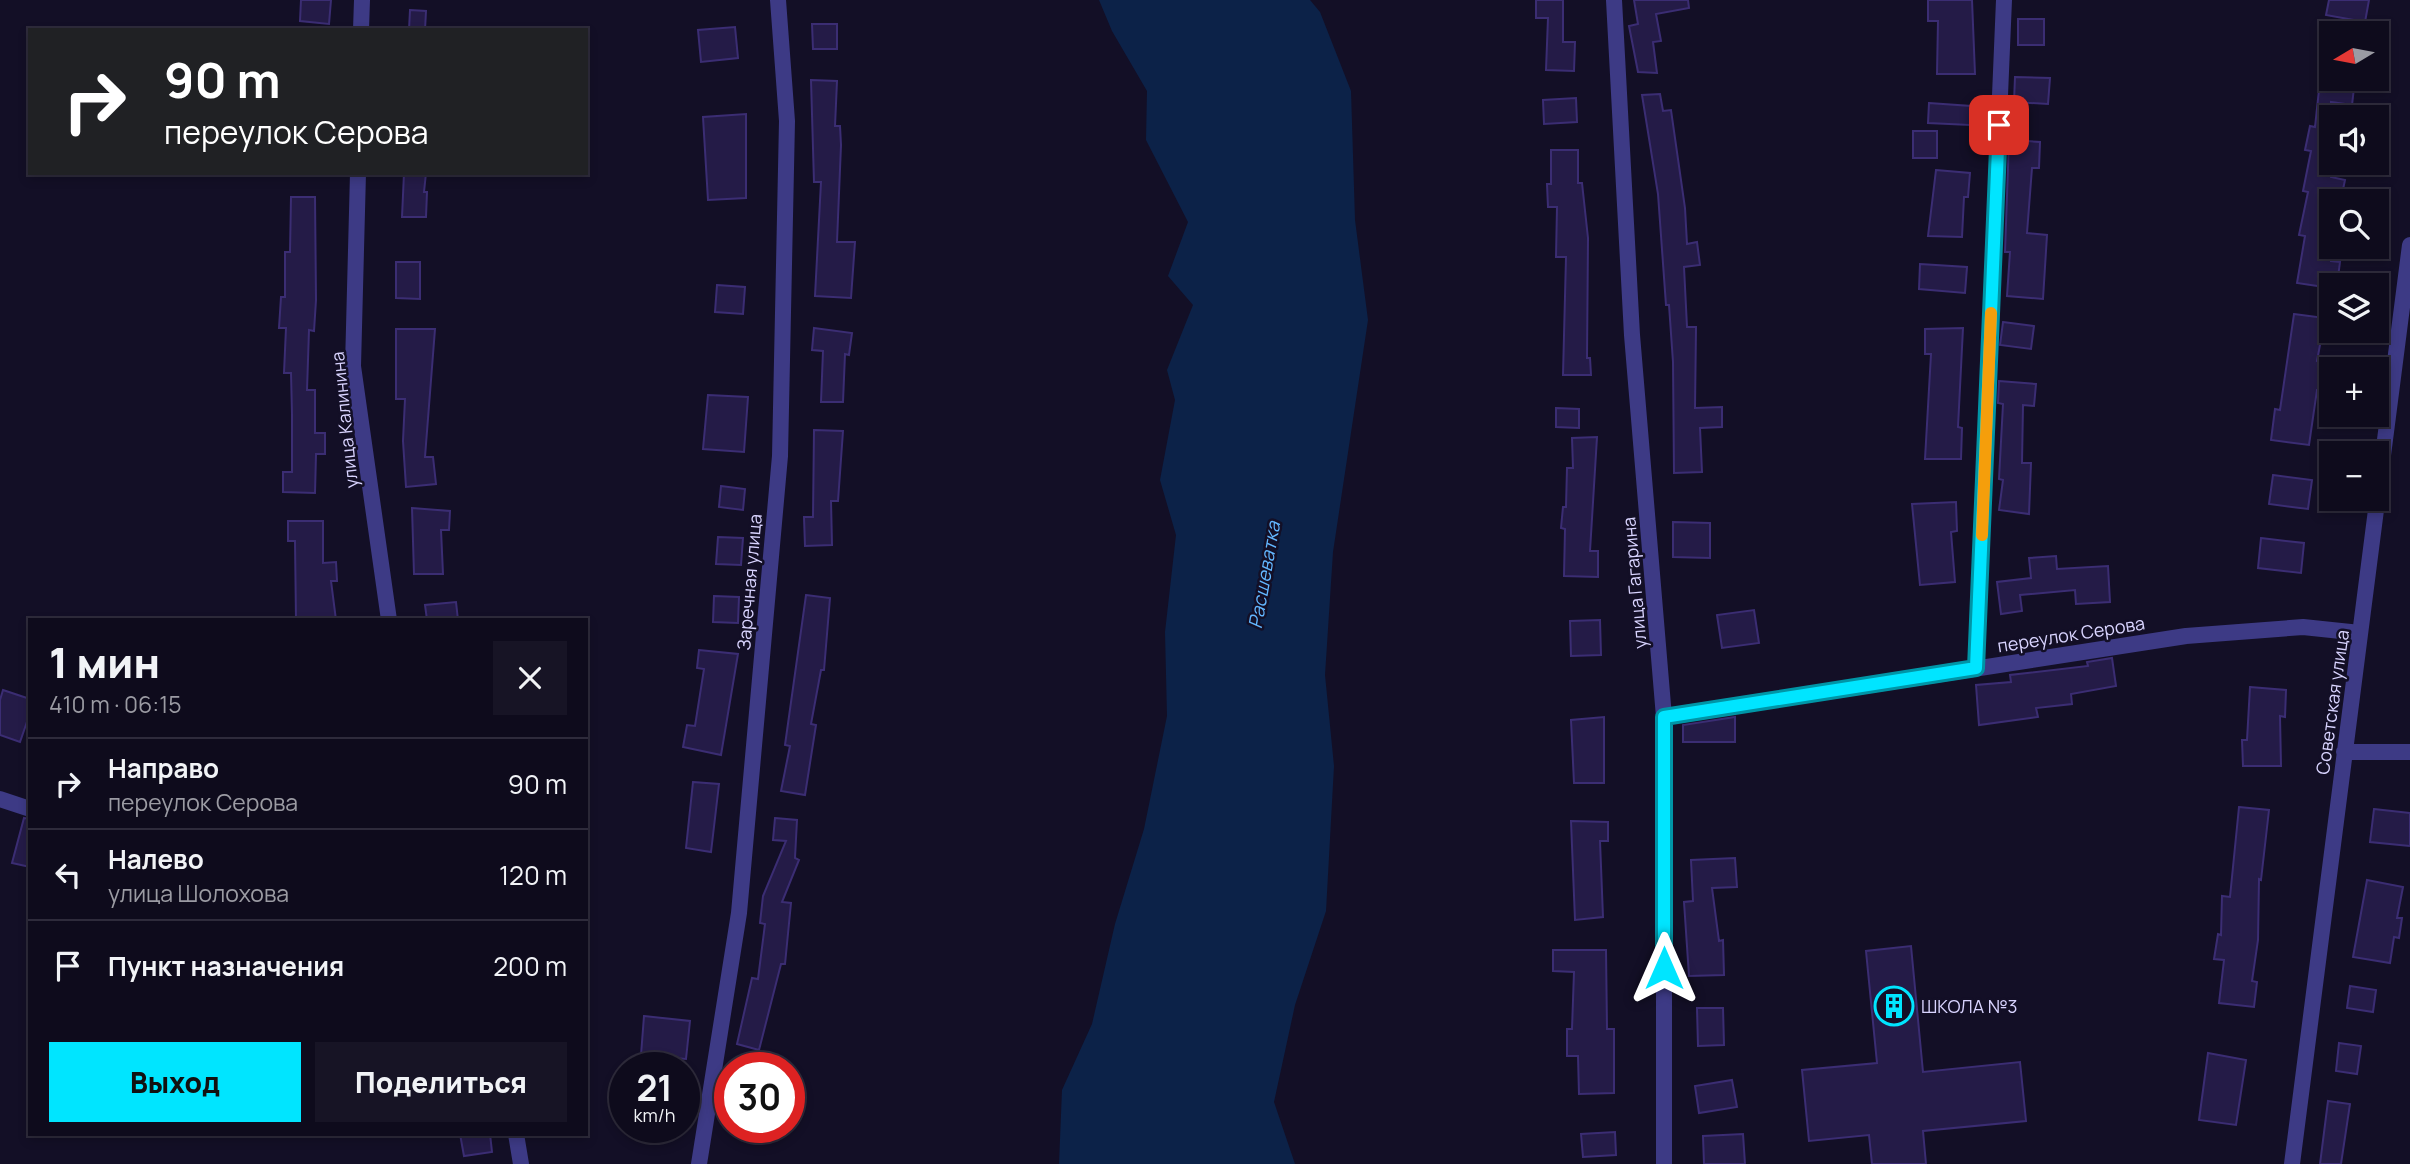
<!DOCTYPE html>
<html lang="ru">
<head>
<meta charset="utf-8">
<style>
	body { margin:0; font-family:Manrope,sans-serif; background:#171425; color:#f1f3f6; height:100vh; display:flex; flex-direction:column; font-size:26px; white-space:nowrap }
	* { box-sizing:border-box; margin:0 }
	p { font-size:23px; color:#9b9ba3 }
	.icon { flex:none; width:38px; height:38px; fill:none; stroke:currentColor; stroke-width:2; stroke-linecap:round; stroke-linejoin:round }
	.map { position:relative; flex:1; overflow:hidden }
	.sheet { position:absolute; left:28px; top:618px; width:560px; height:518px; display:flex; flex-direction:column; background:#0e0b1c; border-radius:0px; box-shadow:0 4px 10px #0003,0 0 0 2px #2e2b3b }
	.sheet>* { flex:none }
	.banner { position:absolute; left:28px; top:28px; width:560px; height:147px; border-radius:0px; box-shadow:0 4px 10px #0003,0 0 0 2px #2e2b3b; background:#202124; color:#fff; overflow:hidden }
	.needle { width:46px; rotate:260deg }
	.buttons { position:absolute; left:2319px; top:21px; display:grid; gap:14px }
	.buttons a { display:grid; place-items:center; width:70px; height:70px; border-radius:0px; background:#0e0b1c; box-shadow:0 4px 10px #0003,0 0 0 2px #2e2b3b; font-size:35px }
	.speed { position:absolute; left:609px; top:1052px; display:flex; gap:14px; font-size:35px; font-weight:700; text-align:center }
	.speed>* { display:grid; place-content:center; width:91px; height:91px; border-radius:50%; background:#0e0b1c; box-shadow:0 4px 10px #0003,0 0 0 2px #2e2b3b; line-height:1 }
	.speed small { font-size:18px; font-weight:400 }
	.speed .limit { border:10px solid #d22; background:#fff; color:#111 }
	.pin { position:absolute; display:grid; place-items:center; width:60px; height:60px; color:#fff; margin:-30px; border-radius:14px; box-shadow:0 4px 10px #0006 }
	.me { position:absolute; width:77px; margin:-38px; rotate:0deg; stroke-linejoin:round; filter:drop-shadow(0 0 5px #0008) }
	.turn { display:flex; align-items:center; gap:24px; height:147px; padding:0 21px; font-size:32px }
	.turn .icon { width:91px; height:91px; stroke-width:2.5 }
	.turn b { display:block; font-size:49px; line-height:60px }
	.round { display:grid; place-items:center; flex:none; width:74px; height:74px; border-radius:0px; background:#171425 }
	.headline { display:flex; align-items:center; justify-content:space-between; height:119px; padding:0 21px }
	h1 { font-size:42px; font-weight:800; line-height:52px }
	.primary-button { display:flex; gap:14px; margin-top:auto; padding:14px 21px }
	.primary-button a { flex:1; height:80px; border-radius:0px; background:#00e5ff; color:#111; font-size:28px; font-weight:800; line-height:80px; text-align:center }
	.primary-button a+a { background:#171425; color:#f1f3f6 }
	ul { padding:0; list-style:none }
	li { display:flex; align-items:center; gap:21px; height:91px; padding:0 21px; border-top:2px solid #2e2b3b }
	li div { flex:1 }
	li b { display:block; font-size:26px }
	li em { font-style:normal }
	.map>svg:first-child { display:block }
</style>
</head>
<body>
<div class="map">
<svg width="2410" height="1164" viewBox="0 0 2410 1164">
	<rect width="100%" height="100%" fill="#130f26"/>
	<!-- water -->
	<path fill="#0c2248" d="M1099,0H1310L1320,12L1351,91L1355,220L1368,320L1333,552L1325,675L1334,766L1326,911L1295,1005L1274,1102L1295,1164H1059L1062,1090L1092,1024L1115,924L1144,829L1167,716L1165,632L1176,535L1160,480L1175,400L1167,370L1193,305L1168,276L1188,222L1146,140L1147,91L1112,31Z"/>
	<!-- building -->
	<path fill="#241b47" stroke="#3b2d73" stroke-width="2" d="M301,0H331L329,24L300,21Z
		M1536,0H1563V42H1575L1574,71L1546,70L1548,18H1536Z
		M1634,0H1688L1689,8L1656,14L1661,41L1653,42L1657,73L1638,72L1629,26L1638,24Z
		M1928,0H1972L1975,74H1937L1938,21H1928Z
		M2329,0H2369L2365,22L2326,15Z
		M410,10L426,11L425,30H409Z
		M2018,19H2044V45H2018Z
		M812,24H837V49H813Z
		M735,27L738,58L701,62L698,30Z
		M2321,71L2331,72V79H2355L2352,105L2331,102V177L2345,180L2341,199L2331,197V261L2340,262L2337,285H2331V288L2297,283L2305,236L2299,235L2308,192L2303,191L2311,151L2305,150L2310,126L2315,127Z
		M2015,77L2050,78L2048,104L2014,102Z
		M811,80L837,81L835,126H840L841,145L837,242H855L851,298L815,296L821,182H814Z
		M1660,94L1663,111L1671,110L1685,208L1687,244L1697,242L1700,265L1684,267L1687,327H1696L1695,408L1722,407V427L1700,428L1702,472L1674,473L1673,362L1669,305H1666L1658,194L1642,95Z
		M1576,98L1577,122L1544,124L1543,100Z
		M1929,103L1971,106L1970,125L1928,123Z
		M746,114V198L708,200L703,117Z
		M1913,131H1937V158H1913Z
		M2009,140L2040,142L2039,168H2032L2027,233L2047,235L2043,299L2007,296L2010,252H2005Z
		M1551,150H1578V183H1582L1588,238L1587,358H1590L1591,375H1563L1566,257H1556L1557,207H1548L1547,184H1551Z
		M1936,170L1970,173L1968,197H1964L1962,237L1928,236Z
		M404,173H426L424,192H427L426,217H402Z
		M291,197H315L316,300L314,331L309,330L307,390H315V433H325V454H316L315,493L283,492V472H292V414L291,373H284L286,328H279L281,297H285V252H290Z
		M396,262H420V299L396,298Z
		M1920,264L1967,267L1965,293L1919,289Z
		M717,285L745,287L743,314L715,312Z
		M2294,314L2325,318L2317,361L2324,362L2319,390H2317L2309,445L2271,440L2275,409L2280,410Z
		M2003,322L2034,326L2031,349L2000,345Z
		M814,328L852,333L849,355L845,354L843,402H821L823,351L812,350Z
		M1963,328L1958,427L1962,428L1961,459H1925L1931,354H1925V329Z
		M396,329H435L425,457H433L436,484L406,487L403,441L405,399H396Z
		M1999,381L2036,384L2034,406L2023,405L2022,463H2031L2029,514L1999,510L2003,480L1999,479L2003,404L1998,403Z
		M708,395L748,397L744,452L703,449Z
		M1556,408L1579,409V428L1556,427Z
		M814,430L843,431L838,501H831L832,545L805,546L804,517H813Z
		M1597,437L1590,551H1598V577L1564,576L1565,529L1561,528L1563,507H1566L1567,468H1573L1572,438Z
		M2273,475L2312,480L2308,509L2269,504Z
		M721,486L745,489L743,510L719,507Z
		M1956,502L1957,531L1951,532L1955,582L1920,585L1912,504Z
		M412,508L450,511L449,530H441L443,574H414Z
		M288,521H323V563L336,562L337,581H331L336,620H296L295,541H288Z
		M1673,522L1710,523V558L1673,557Z
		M718,537L743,538L741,565L716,564Z
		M2261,538L2304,543L2301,573L2258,568Z
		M2056,556L2057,569L2108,566L2110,602L2076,604L2075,590L2020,595L2022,611L2001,614L1997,582L2031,578L2029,558Z
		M806,595L830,598L824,670H821L811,724L816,725L805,795L781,791L790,746L785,745Z
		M714,596L739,597L738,623L713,622Z
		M456,602L458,620H427L425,605Z
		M1754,610L1759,643L1722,648L1717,615Z
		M1600,620L1601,655L1571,656L1570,621Z
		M699,650L738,654L721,755L683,747L687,725L695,726L704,669L697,668Z
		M2112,658L2116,686L2071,694L2072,704L2036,708L2038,717L1979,725L1976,685L2011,682L2010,675L2088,666L2087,662Z
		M2250,687L2286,690L2285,717L2280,716L2281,766H2243L2242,740H2247Z
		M3,690L30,699V713L20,742L0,735V700Z
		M1604,717V783H1574L1571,720Z
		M1735,717V742H1683V725Z
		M693,782L719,784L711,852L686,848Z
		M2239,807L2269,810L2261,880L2259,879L2258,940L2252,981L2257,982L2254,1007L2219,1003L2224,960L2214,959L2218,934L2221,935L2222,896L2230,897Z
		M2374,809L2410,813V846L2370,842Z
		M24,818L30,819V867L12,863Z
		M775,818L797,820L795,858L799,860L782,902L791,903L785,964H781L759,1050L737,1044L752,978L758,979L765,924L760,923L763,896L786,841L773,840Z
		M1571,821L1608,822V841H1600L1603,917L1575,920Z
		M1735,858L1737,887L1712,888L1719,941L1723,940L1724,975L1689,976L1684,902L1693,901L1691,860Z
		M2367,880L2403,887L2397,918H2402L2399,938L2394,937L2390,963L2353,957Z
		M1911,946L1923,1072L2020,1062L2026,1121L1923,1131L1926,1164H1872L1869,1135L1809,1141L1802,1070L1877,1063L1866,951Z
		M1553,950H1606L1607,1029H1614V1093L1579,1094L1578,1056H1567V1029H1572L1574,972L1553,971Z
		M2350,986L2376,990L2373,1012L2347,1008Z
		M1697,1008H1723L1724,1045L1698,1046Z
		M644,1016L690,1021L686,1059L641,1055Z
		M2339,1043L2361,1046L2357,1074L2336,1071Z
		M2208,1053L2246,1060L2236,1125L2199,1120Z
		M1732,1080L1737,1107L1699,1113L1695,1086Z
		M2328,1101L2350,1104L2341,1164H2320Z
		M1615,1132L1616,1155L1583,1157L1581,1134Z
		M460,1134H490L492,1152L464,1156Z
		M1743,1134L1745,1164H1704L1703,1136Z"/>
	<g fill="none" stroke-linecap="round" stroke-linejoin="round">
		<!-- street -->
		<path stroke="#3d3a85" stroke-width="16" d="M1614,0L1632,335L1664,717V1164
			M361,30L362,0
			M358,173L353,366L389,620
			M1976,668L2004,0
			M1664,717L2186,636L2303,627L2360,633
			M2344,752H2410
			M0,799L30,809
			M516,1134L521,1164
			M699,1164L739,913L780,456L787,121L778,0
			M2292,1164L2410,245"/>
	</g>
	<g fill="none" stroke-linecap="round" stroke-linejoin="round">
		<defs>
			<path id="route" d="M1664,968V717L1976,668L1999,125"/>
		</defs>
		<!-- route casing -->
		<use href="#route" stroke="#0095a6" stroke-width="18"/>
		<!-- route -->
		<use href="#route" stroke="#00e5ff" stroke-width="12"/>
		<!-- slow -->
		<path stroke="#f59e0b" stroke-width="12" d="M1982,535L1991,313"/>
	</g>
	<!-- icons -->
	<defs>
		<symbol id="building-ring" viewBox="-11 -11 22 22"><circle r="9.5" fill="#130f26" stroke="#00e5ff" stroke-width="1.5"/><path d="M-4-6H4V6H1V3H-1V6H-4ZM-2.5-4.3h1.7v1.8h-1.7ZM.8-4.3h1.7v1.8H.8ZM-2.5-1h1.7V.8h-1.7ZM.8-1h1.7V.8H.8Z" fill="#00e5ff"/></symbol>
	</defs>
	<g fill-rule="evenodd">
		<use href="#building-ring" x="1872" y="984" width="44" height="44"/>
	</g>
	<g text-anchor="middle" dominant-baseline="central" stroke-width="5" stroke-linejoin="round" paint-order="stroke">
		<!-- street labels -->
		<g font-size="18" fill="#d9d4ff" stroke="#130f26">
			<text transform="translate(344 420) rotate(-96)">улица Калинина</text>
			<text transform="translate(749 582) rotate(-85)">Заречная улица</text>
			<text transform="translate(1634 583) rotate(-95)">улица Гагарина</text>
			<text transform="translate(2071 634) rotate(-9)">переулок Серова</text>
			<text transform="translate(2332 702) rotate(-82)">Советская улица</text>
		</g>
		<!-- poi labels -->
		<g font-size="18" fill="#d9d4ff" stroke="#130f26" text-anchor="start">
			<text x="1921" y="1006">ШКОЛА №3</text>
		</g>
		<!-- water labels -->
		<g font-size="19" font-style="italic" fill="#62b6ff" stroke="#130f26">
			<text transform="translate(1264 575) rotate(-80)">Расшеватка</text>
		</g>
	</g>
</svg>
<div class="buttons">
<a><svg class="needle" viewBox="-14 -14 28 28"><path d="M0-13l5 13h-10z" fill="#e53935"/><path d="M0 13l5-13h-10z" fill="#9b9ba3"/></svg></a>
<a><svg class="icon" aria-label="sound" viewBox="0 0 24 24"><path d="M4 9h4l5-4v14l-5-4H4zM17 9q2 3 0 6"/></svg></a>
<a><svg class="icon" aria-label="search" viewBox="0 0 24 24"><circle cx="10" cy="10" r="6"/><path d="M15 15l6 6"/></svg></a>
<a><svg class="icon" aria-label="layers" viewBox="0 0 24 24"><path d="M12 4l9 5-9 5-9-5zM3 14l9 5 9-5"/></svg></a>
<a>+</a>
<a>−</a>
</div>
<div class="speed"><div>21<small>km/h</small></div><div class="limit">30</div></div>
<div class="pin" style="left:1999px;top:125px;background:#d93025"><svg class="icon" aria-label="arrive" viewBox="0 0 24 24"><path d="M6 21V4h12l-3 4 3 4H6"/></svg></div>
<svg class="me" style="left:1664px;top:968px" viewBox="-20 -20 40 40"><path d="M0-17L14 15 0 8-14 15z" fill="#00e5ff" stroke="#fff" stroke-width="4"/></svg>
<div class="banner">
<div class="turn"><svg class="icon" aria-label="right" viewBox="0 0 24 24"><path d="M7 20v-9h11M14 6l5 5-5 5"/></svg><div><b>90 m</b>переулок Серова</div></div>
</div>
<section class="sheet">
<div class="headline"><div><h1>1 мин</h1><p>410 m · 06:15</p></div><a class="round"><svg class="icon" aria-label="close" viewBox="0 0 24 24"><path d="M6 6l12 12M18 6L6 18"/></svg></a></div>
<ul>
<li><svg class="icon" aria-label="right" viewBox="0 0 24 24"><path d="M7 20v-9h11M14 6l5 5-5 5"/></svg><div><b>Направо</b><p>переулок Серова</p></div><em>90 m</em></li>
<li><svg class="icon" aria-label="left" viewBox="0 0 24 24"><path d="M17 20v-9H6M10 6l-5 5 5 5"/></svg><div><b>Налево</b><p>улица Шолохова</p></div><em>120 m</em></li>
<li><svg class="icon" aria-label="arrive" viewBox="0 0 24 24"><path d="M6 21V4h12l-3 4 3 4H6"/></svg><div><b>Пункт назначения</b></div><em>200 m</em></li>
</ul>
<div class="primary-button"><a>Выход</a><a>Поделиться</a></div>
</section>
</div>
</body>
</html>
